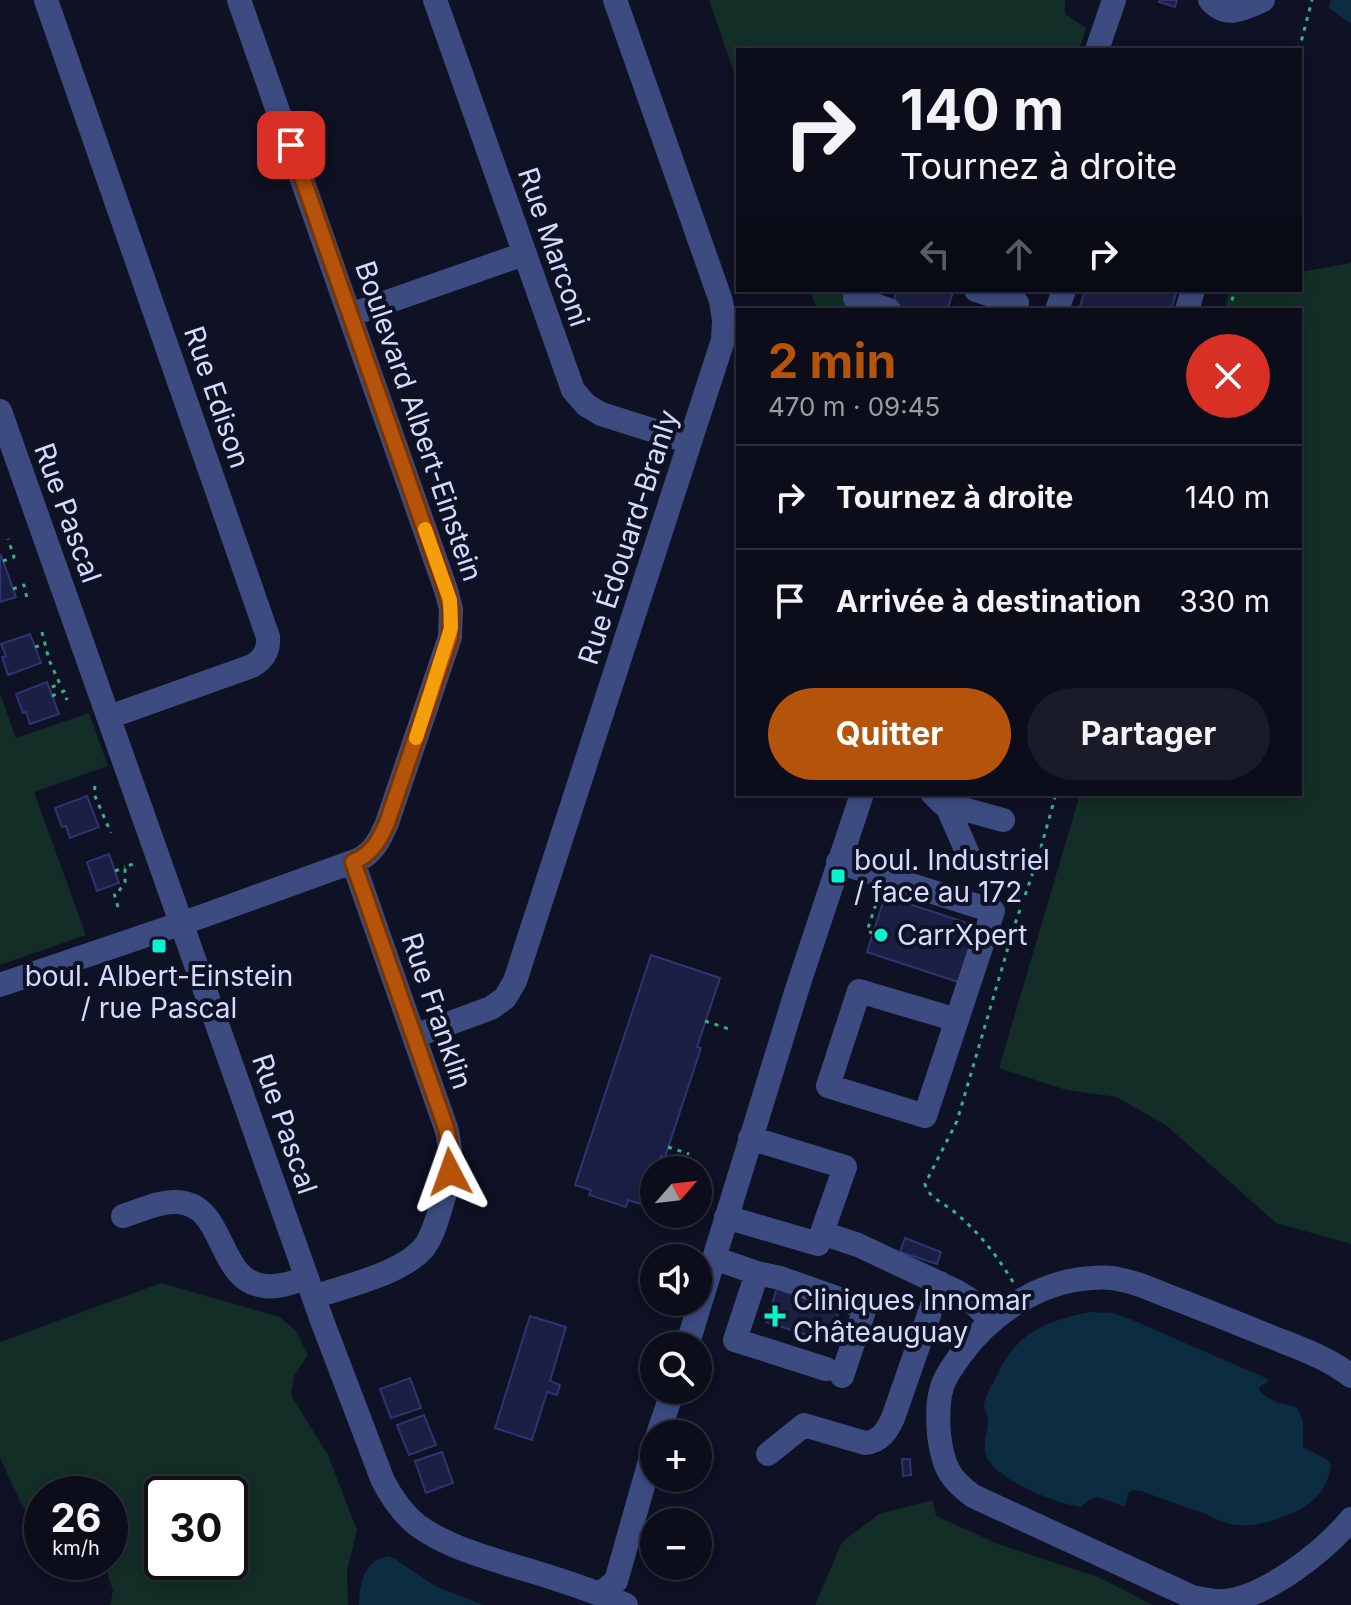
<!DOCTYPE html>
<html lang="fr">
<head>
<meta charset="utf-8">
<style>
	body { margin:0; font-family:Inter,sans-serif; background:#191b28; color:#f1f3f6; height:100vh; display:flex; flex-direction:column; font-size:30px; white-space:nowrap }
	* { box-sizing:border-box; margin:0 }
	p { font-size:26px; color:#9a9ca3 }
	.icon { flex:none; width:44px; height:44px; fill:none; stroke:currentColor; stroke-width:2; stroke-linecap:round; stroke-linejoin:round }
	.map { position:relative; flex:1; overflow:hidden }
	.drawer { position:absolute; left:736px; top:308px; width:566px; height:488px; display:flex; flex-direction:column; background:#0b0d1b; border-radius:0px; box-shadow:0 4px 12px #0003,0 0 0 2px #2b2d3a }
	.drawer>* { flex:none }
	.hud { position:absolute; left:736px; top:48px; width:566px; height:244px; border-radius:0px; box-shadow:0 4px 12px #0003,0 0 0 2px #2b2d3a; background:#0b0d1b; color:#f1f3f6; overflow:hidden }
	.needle { width:52px; rotate:62deg }
	.buttons { position:absolute; left:640px; top:1156px; display:grid; gap:16px }
	.buttons a { display:grid; place-items:center; width:72px; height:72px; border-radius:50%; background:#0b0d1b; box-shadow:0 4px 12px #0003,0 0 0 2px #2b2d3a; font-size:40px }
	.speed { position:absolute; left:24px; top:1476px; display:flex; gap:16px; font-size:40px; font-weight:700; text-align:center }
	.speed>* { display:grid; place-content:center; width:104px; height:104px; border-radius:50%; background:#0b0d1b; box-shadow:0 4px 12px #0003,0 0 0 2px #2b2d3a; line-height:1 }
	.speed small { font-size:20px; font-weight:400 }
	.speed .limit { border:4px solid #111; border-radius:12px; background:#fff; color:#111 }
	.pin { position:absolute; display:grid; place-items:center; width:68px; height:68px; color:#fff; margin:-34px; border-radius:16px; box-shadow:0 4px 12px #0006 }
	.me { position:absolute; width:88px; margin:-44px; rotate:356deg; stroke-linejoin:round; filter:drop-shadow(0 0 6px #0008) }
	.turn { display:flex; align-items:center; gap:28px; height:168px; padding:0 32px; font-size:36px }
	.turn .icon { width:104px; height:104px; stroke-width:2.5 }
	.turn b { display:block; font-size:56px; line-height:68px }
	.lanes { display:flex; align-items:center; height:76px; padding:0 32px; background:#0003; justify-content:center; gap:40px; direction:ltr }
	.lanes .off { opacity:.35 }
	.round { display:grid; place-items:center; flex:none; width:84px; height:84px; border-radius:42px; background:#191b28 }
	.summary { display:flex; align-items:center; justify-content:space-between; height:136px; padding:0 32px }
	h1 { font-size:48px; font-weight:700; line-height:60px; color:#b45309 }
	.button { display:flex; gap:16px; margin-top:auto; padding:16px 32px }
	.button a { flex:1; height:92px; border-radius:48px; background:#b45309; color:#fff; font-size:32px; font-weight:700; line-height:92px; text-align:center }
	.button a+a { background:#191b28; color:#f1f3f6 }
	ul { padding:0; list-style:none }
	li { display:flex; align-items:center; gap:24px; height:104px; padding:0 32px; border-top:2px solid #2b2d3a }
	li div { flex:1 }
	li b { display:block; font-size:30px }
	li em { font-style:normal }
	.map>svg:first-child { display:block }
</style>
</head>
<body>
<div class="map">
<svg width="1351" height="1605" viewBox="0 0 1351 1605">
	<rect width="100%" height="100%" fill="#0f1124"/>
	<!-- green -->
	<path fill="#132e26" fill-rule="evenodd" d="M709,0H1065V14L1086,28L1079,50H738V84Z
		M1351,263V1244L1276,1223L1167,1126L1117,1097L1066,1090L999,1068L1080,794H1300V310H1224L1230,290H1300V272Z
		M810,290H852L846,310H817Z
		M0,693L16,738L89,713L108,766L34,792L86,935L0,965Z
		M161,1283L280,1317L296,1331L308,1355L294,1376L291,1395L328,1455L357,1530L347,1572L348,1605H110L113,1591L104,1562H110V1494H82L83,1471L70,1494H42V1506L23,1508L0,1458V1342ZM162,1494H230V1562H162Z
		M933,1500L936,1516L998,1544L1098,1577L1153,1605H815L842,1542L879,1514Z"/>
	<!-- water -->
	<path fill="#0c2d41" d="M1331,0H1351V24L1329,8Z
		M1090,1312L1112,1313L1130,1319L1268,1379V1382L1260,1386L1259,1390C1271,1402 1281,1404 1297,1407L1303,1422V1447L1328,1460L1331,1465C1328,1487 1316,1502 1295,1512C1272,1522 1248,1530 1223,1522C1215,1519 1208,1514 1200,1512C1180,1505 1160,1498 1141,1491L1132,1490L1128,1493L1126,1504L1124,1506C1103,1501 1098,1489 1081,1507C1057,1504 996,1480 986,1456C982,1444 988,1432 988,1419C988,1415 985,1412 984,1408C983,1399 991,1387 995,1379C1016,1333 1042,1322 1090,1312Z
		M388,1556L395,1559L435,1586L483,1605H359C360,1583 363,1561 388,1556Z"/>
	<!-- building -->
	<path fill="#1c1f44" stroke="#2f3470" stroke-width="2" d="M1160,0H1177L1175,7L1159,2Z
		M897,290H948L953,292L947,310H891Z
		M1085,290H1177L1171,310H1079Z
		M1,555L16,597L0,602V556Z
		M30,634L41,663L8,675L2,657L6,656L1,644Z
		M47,682L59,714L30,724L26,712L23,713L16,694Z
		M87,796L99,827L70,838L66,826L62,827L55,808Z
		M109,854L119,883L97,891L87,862Z
		M885,896L979,927L961,983L867,952Z
		M651,955L720,978L697,1047L701,1048L665,1157L661,1156L656,1170H654V1176L644,1205L628,1200L626,1207L589,1195L591,1190L575,1185Z
		M905,1238L941,1252L937,1264L900,1252Z
		M778,1285L841,1305L829,1342L766,1322Z
		M530,1316L566,1327L550,1381L560,1385L557,1395L547,1392L532,1440L495,1428Z
		M410,1378L421,1408L391,1418L380,1389Z
		M424,1415L436,1445L409,1455L397,1425Z
		M442,1452L453,1483L426,1493L415,1461Z
		M902,1459H910L911,1475L903,1476Z"/>
	<g fill="none" stroke-linecap="round" stroke-linejoin="round">
		<!-- path -->
		<path stroke="#34b289" stroke-width="3" stroke-dasharray="4 6" stroke-linecap="butt" d="M1299,50L1312,0
			M948,308L954,310
			M1229,310L1235,290
			M3,561L14,557L8,539
			M13,589L24,585L28,603
			M42,632L49,660L60,684L49,688
			M35,647L45,644
			M52,696L64,691L67,700
			M95,786L94,794L111,833
			M115,871L125,867
			M118,907L114,893L119,891L125,882V867L138,862
			M873,933L867,931L879,895
			M705,1021L729,1029
			M668,1147L689,1154
			M1013,1282C996,1254 977,1230 952,1210C942,1202 928,1197 925,1184L957,1121L1015,924L1038,858L1056,794"/>
		<!-- minor -->
		<path stroke="#3c4c81" stroke-width="24" d="M46,0L268,637C269,650 264,659 252,666L109,717
			M435,0L573,390L586,405L601,414L690,442
			M1210,0C1227,19 1243,9 1263,0
			M1097,50L1114,0
			M976,290L1017,303
			M855,298L889,310
			M1057,310L1064,290
			M1187,310L1193,290
			M350,315L524,254
			M0,411L321,1318L383,1481C392,1498 402,1513 417,1525C445,1546 482,1556 514,1566C552,1577 590,1589 626,1605
			M933,794L942,803L1003,820
			M946,804L968,854
			M838,862L993,911L925,1116L828,1086L859,991L957,1020
			M0,985L203,916L358,860C374,852 380,839 387,823L450,637L451,609L446,590L239,0
			M415,1036L491,1008L505,998L515,981L723,340L724,320L721,301L615,0
			M123,1216C140,1211 159,1201 177,1202C227,1204 216,1282 265,1286C279,1288 294,1282 307,1278
			M726,1217L818,1244L845,1167L750,1138
			M822,1233L858,1245L956,1291L969,1299L992,1321
			M714,1258L757,1273L735,1340L826,1369
			M757,1273L780,1278L865,1308L842,1376
			M314,1297C345,1286 405,1273 425,1246C434,1233 438,1216 443,1200C451,1175 453,1153 446,1128L353,862
			M687,1346L798,986L862,794
			M1351,1376C1326,1356 1293,1346 1264,1334C1232,1321 1200,1308 1168,1296C1153,1290 1138,1283 1122,1280C1112,1277 1102,1277 1092,1278C1039,1281 990,1314 960,1356C954,1365 945,1376 942,1387C937,1402 938,1420 939,1435C943,1465 948,1478 973,1496L1192,1597C1202,1599 1213,1602 1223,1601C1265,1598 1325,1551 1351,1519
			M658,1434L673,1390
			M768,1454L804,1425L865,1443C880,1442 887,1431 893,1418L940,1283
			M600,1594L616,1581L654,1447"/>
	</g>
	<g fill="none" stroke-linecap="round" stroke-linejoin="round">
		<defs>
			<path id="route" d="M291,145L446,590L451,609L450,637L387,823C379,841 372,854 353,862L446,1128L450,1149V1172"/>
		</defs>
		<!-- route casing -->
		<use href="#route" stroke="#753606" stroke-width="20"/>
		<!-- route -->
		<use href="#route" stroke="#b45309" stroke-width="14"/>
		<!-- slow -->
		<path stroke="#f59e0b" stroke-width="14" d="M416,738L451,628L450,600L425,529"/>
	</g>
	<!-- markers -->
	<g fill="#09f4cd" stroke="#0f1124" stroke-width="3">
		<rect x="830" y="868" width="16" height="16" rx="4"/>
		<circle cx="881" cy="935" r="8"/>
		<rect x="151" y="938" width="16" height="16" rx="4"/>
		<path d="M771 1304h8v8h8v8h-8v8h-8v-8h-8v-8h8z"/>
	</g>
	<g text-anchor="middle" dominant-baseline="central" stroke-width="8" stroke-linejoin="round" paint-order="stroke">
		<!-- street labels -->
		<g font-size="28" fill="#d4dbfd" stroke="#0f1124">
			<text transform="translate(554 247) rotate(71)">Rue Marconi</text>
			<text transform="translate(217 397) rotate(71)">Rue Edison</text>
			<text transform="translate(419 421) rotate(71)">Boulevard Albert-Einstein</text>
			<text transform="translate(68 513) rotate(70)">Rue Pascal</text>
			<text transform="translate(628 537) rotate(-72)">Rue Édouard-Branly</text>
			<text transform="translate(437 1011) rotate(71)">Rue Franklin</text>
			<text transform="translate(285 1124) rotate(71)">Rue Pascal</text>
		</g>
		<!-- poi labels -->
		<g font-size="28" fill="#d4dbfd" stroke="#0f1124" text-anchor="start">
			<text x="854" y="860">boul. Industriel<tspan x="854" dy="32">/ face au 172</tspan></text>
			<text x="897" y="935">CarrXpert</text>
			<text x="159" y="976" text-anchor="middle">boul. Albert-Einstein<tspan x="159" dy="32">/ rue Pascal</tspan></text>
			<text x="793" y="1300">Cliniques Innomar<tspan x="793" dy="32">Châteauguay</tspan></text>
		</g>
	</g>
</svg>
<div class="buttons">
<a><svg class="needle" viewBox="-14 -14 28 28"><path d="M0-13l5 13h-10z" fill="#e53935"/><path d="M0 13l5-13h-10z" fill="#9a9ca3"/></svg></a>
<a><svg class="icon" aria-label="sound" viewBox="0 0 24 24"><path d="M4 9h4l5-4v14l-5-4H4zM17 9q2 3 0 6"/></svg></a>
<a><svg class="icon" aria-label="search" viewBox="0 0 24 24"><circle cx="10" cy="10" r="6"/><path d="M15 15l6 6"/></svg></a>
<a>+</a>
<a>−</a>
</div>
<div class="speed"><div>26<small>km/h</small></div><div class="limit">30</div></div>
<div class="pin" style="left:291px;top:145px;background:#d93025"><svg class="icon" aria-label="arrive" viewBox="0 0 24 24"><path d="M6 21V4h12l-3 4 3 4H6"/></svg></div>
<svg class="me" style="left:450px;top:1172px" viewBox="-20 -20 40 40"><path d="M0-17L14 15 0 8-14 15z" fill="#b45309" stroke="#fff" stroke-width="4"/></svg>
<div class="hud">
<div class="turn"><svg class="icon" aria-label="right" viewBox="0 0 24 24"><path d="M7 20v-9h11M14 6l5 5-5 5"/></svg><div><b>140 m</b>Tournez à droite</div></div>
<div class="lanes"><svg class="icon off" aria-label="left" viewBox="0 0 24 24"><path d="M17 20v-9H6M10 6l-5 5 5 5"/></svg><svg class="icon off" aria-label="ahead" viewBox="0 0 24 24"><path d="M12 20V5M6 11l6-6 6 6"/></svg><svg class="icon" aria-label="right" viewBox="0 0 24 24"><path d="M7 20v-9h11M14 6l5 5-5 5"/></svg></div>
</div>
<section class="drawer">
<div class="summary"><div><h1>2 min</h1><p>470 m · 09:45</p></div><a class="round" style="background:#d93025;color:#fff"><svg class="icon" aria-label="close" viewBox="0 0 24 24"><path d="M6 6l12 12M18 6L6 18"/></svg></a></div>
<ul>
<li><svg class="icon" aria-label="right" viewBox="0 0 24 24"><path d="M7 20v-9h11M14 6l5 5-5 5"/></svg><div><b>Tournez à droite</b></div><em>140 m</em></li>
<li><svg class="icon" aria-label="arrive" viewBox="0 0 24 24"><path d="M6 21V4h12l-3 4 3 4H6"/></svg><div><b>Arrivée à destination</b></div><em>330 m</em></li>
</ul>
<div class="button"><a>Quitter</a><a>Partager</a></div>
</section>
</div>
</body>
</html>
